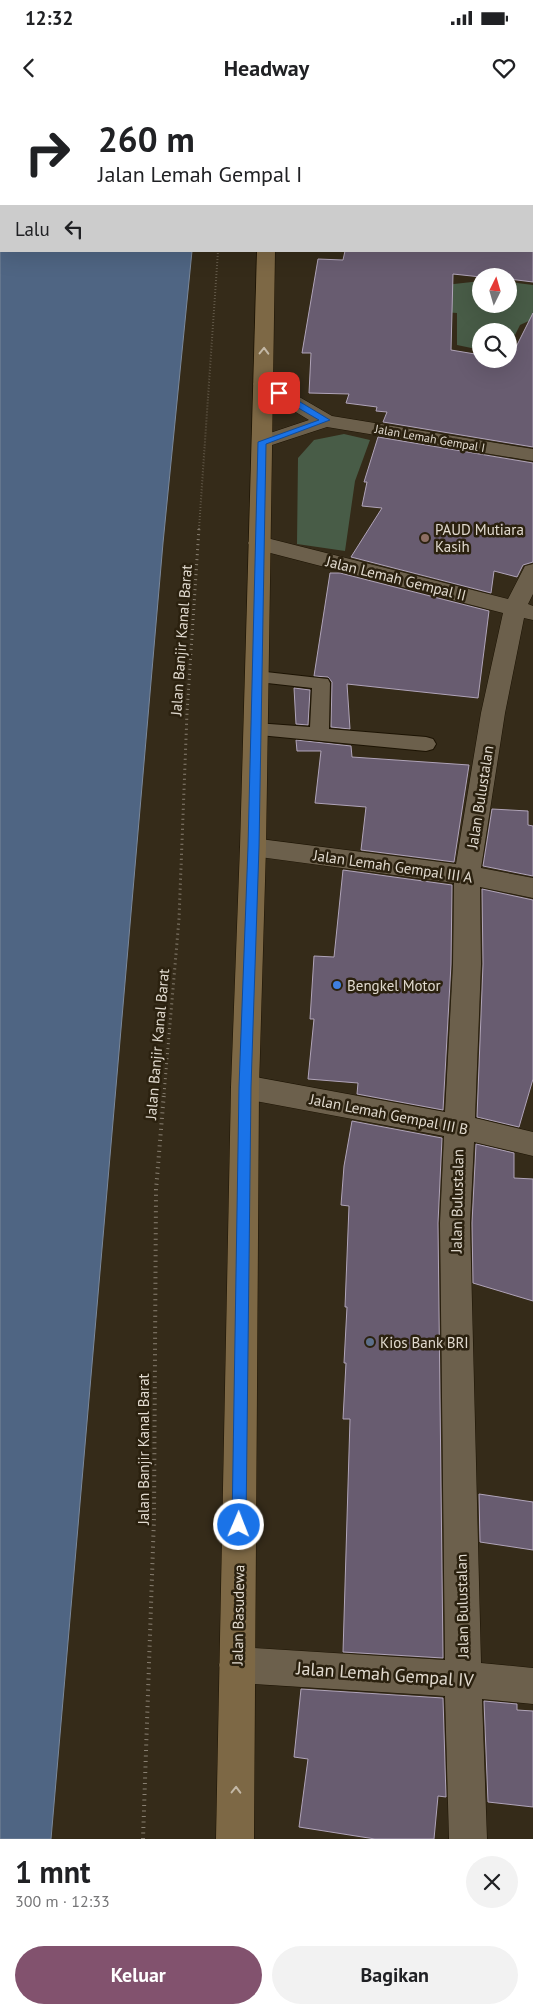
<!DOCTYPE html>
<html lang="id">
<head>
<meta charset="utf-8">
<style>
	body { margin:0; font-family:"PT Sans",sans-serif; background:#f2f2f2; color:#202124; height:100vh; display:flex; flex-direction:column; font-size:19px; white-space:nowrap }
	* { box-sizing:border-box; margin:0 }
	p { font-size:16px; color:#757577 }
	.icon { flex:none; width:28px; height:28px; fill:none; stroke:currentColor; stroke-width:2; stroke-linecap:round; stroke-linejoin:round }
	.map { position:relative; height:1739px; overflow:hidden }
	.side { display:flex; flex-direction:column; background:#fff; flex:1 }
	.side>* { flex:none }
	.guide { position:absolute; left:0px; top:0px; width:534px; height:152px; box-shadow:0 5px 20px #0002; background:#fff; color:#202124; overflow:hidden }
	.needle { width:32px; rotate:5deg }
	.fabs { position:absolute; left:472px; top:168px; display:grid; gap:10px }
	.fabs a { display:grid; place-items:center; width:45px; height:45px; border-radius:50%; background:#fff; box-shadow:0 5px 20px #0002; font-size:25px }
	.pin { position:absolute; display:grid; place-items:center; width:42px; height:42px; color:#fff; margin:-21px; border-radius:10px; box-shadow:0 2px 8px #0006 }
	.me { position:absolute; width:55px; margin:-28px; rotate:1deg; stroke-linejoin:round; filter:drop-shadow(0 0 4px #0008) }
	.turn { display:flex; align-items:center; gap:18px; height:105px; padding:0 15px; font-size:22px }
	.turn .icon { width:65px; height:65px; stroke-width:2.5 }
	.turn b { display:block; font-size:35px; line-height:42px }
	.then { display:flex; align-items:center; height:48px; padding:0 15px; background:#0003; gap:10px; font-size:19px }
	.round { display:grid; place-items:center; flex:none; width:52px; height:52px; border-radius:26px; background:#f2f2f2 }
	.summary { display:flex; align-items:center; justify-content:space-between; height:85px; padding:0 15px }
	h1 { font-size:30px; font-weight:700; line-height:38px }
	.button { display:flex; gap:10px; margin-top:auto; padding:10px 15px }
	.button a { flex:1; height:58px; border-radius:30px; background:#82526e; color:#fff; font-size:20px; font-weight:700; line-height:58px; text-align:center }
	.button a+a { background:#f2f2f2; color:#202124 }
	.status { display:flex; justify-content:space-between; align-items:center; height:35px; padding:0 25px; background:#fff; direction:ltr }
	.status svg { height:14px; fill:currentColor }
	header { display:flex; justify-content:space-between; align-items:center; height:65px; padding:0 15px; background:#fff; font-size:22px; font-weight:700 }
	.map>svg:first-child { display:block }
</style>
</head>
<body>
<div class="status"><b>12:32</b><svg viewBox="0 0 49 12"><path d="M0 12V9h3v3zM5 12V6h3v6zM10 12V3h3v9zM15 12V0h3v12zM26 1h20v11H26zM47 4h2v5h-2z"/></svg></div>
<header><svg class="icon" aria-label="back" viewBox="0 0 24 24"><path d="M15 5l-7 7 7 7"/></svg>Headway<svg class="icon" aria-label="heart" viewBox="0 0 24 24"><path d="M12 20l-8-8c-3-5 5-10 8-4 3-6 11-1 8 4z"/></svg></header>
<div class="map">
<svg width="533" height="1739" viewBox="0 0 533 1739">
	<rect width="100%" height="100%" fill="#352b19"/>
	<!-- green -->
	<path fill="#485c47" d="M481,181V204H509V182L533,185V219L520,225L509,247V231H481V250L457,245V213L414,210L436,186Z
		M344,334L370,340L355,381L345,451L297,444L298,358L314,340Z"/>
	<!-- water -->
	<path fill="#4f6583" stroke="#7b889a" d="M1,0H202L1,1V151H192L163,443L51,1739H0V6Z"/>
	<!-- building -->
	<path fill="#685c70" stroke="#b0a4b9" d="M345,151H533V182L509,179V176L481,177L453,174L451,250L481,255V259H510L533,213V347L383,322L387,312L376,311L377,307L346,303L349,294L309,293L311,253H302L318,159L343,160Z
		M378,337L533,363V462L523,465L517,477L494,471L491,493L351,457L382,408L362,406L367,382H364Z
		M330,473H340L489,511L478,598L347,584L350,629L331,627L332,582L328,577L314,576Z
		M294,588L310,590L308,625L296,624Z
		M296,640L351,646L352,657L469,665L454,762L361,750L366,707L315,703L321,651H297Z
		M492,709L528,711V725L533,726V776L483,766Z
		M343,770L452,785L451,864L443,1010L357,994L358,983L308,979L314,919H310L314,856L334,857Z
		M482,789L533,800V979L519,1027L477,1017L483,864Z
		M352,1021L442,1038L438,1123L443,1558L343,1552L350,1319H343L346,1263H344L347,1207H345L349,1106L341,1105L344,1066Z
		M476,1044L514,1053V1078L533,1079V1201L473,1183L472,1123Z
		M479,1394L533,1402V1450L480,1442Z
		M301,1589L443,1598L446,1697L438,1696L434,1739H375L299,1727L308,1659L294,1657Z
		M484,1601L517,1604V1610L533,1611V1707L488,1702Z"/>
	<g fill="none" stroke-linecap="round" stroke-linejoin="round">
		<defs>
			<path id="lane" d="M257,571L328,579L330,583L329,629L426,637L433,639L436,644L433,649L426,651L249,634L247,629L249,624L256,623L310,627L312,588L250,581L248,577L250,573Z"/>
			<path id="street" d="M532,111H533V121H532Z
				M263,278L270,280L332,316L533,349V361L327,327L269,346L262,348L255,346L252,342L255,338L309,320L256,288L253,284L256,280Z
				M259,436L508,499L525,466L533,464V494L528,504L533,506V520L524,518L505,613L481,768L533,778V798L480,787L481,864L475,1018L533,1032V1056L474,1042L470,1123L481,1563L533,1568V1604L482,1599L487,1739H449L445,1596L237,1583L224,1578L219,1565L224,1552L237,1547L445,1560L440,1123L444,1036L245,999L235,995L231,987L235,979L245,975L445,1012L453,864L454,783L253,756L244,754L240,747L244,740L253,738L456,764L481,613L503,513L251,448L248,443L251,438Z"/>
			<path id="secondary" d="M260,0H276V1H260Z
				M257,151H275L266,747L259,987L254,1739H216L231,987L240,747Z"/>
		</defs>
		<!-- lane casing -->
		<use href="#lane" stroke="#1c1303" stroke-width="2"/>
		<!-- street casing -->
		<use href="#street" stroke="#1c1303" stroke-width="1"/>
		<!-- secondary casing -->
		<use href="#secondary" stroke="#1c1303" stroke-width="1"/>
		<!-- path-far2 -->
		<path stroke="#8a8173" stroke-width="2" stroke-dasharray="0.5 2.5" stroke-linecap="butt" d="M199,429L218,151"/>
		<!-- path-far1 -->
		<path stroke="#8a8173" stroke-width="3" stroke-dasharray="1 4" stroke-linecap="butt" d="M164,994L179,819L187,613L199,428"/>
		<!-- path -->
		<path stroke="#8a8173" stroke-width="4" stroke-dasharray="1 4.5" stroke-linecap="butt" d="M143,1739L154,1418L156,1090L164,993"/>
		<!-- lane -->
		<use href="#lane" fill="#6c604c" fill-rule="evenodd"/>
		<!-- street -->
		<use href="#street" fill="#6c604c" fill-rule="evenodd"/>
		<!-- secondary -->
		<use href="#secondary" fill="#7d6845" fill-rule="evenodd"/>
	</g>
	<!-- one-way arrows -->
	<defs><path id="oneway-chevron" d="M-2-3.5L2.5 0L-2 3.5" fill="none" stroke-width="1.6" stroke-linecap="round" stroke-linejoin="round" transform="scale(1.25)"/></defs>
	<g stroke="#c3b8a6">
		<use href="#oneway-chevron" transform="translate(264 251) rotate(-89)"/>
		<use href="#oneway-chevron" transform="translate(236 1690) rotate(-89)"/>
	</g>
	<!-- route -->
	<path fill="#1a73e8" stroke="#114b97" d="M276,291H282L330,320L266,344L259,747L251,987L246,1425L244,1430L239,1432L234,1430L232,1425L239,987L248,747L258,342L319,320L276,295Z"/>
	<!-- markers -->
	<circle fill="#8d6e63" stroke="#2b210f" stroke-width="2" cx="425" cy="438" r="5"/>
	<circle fill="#3f7fe0" stroke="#2b210f" stroke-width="2" cx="337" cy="885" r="5"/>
	<circle fill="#5c6f8a" stroke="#2b210f" stroke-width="2" cx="370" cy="1242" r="5"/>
	<g text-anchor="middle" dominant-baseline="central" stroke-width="5" stroke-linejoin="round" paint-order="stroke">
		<!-- far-street labels -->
		<g font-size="12" fill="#e1dacf" stroke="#2b210f">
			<text transform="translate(430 338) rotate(10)">Jalan Lemah Gempal I</text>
		</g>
		<!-- poi labels -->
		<g font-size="15" fill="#e1dacf" stroke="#2b210f" text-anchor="start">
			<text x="435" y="429">PAUD Mutiara<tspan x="435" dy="17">Kasih</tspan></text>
			<text x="347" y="885">Bengkel Motor</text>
			<text x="380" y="1242">Kios Bank BRI</text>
		</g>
		<!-- street labels -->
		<g font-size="15" fill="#e1dacf" stroke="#2b210f">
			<text transform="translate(396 478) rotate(14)">Jalan Lemah Gempal II</text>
			<text transform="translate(181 540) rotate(-86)">Jalan Banjir Kanal Barat</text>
			<text transform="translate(480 697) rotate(-81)">Jalan Bulustalan</text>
			<text transform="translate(393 766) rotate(8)">Jalan Lemah Gempal III A</text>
			<text transform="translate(157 944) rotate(-85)">Jalan Banjir Kanal Barat</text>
			<text transform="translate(389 1014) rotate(11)">Jalan Lemah Gempal III B</text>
			<text transform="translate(457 1101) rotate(-89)">Jalan Bulustalan</text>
			<text transform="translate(143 1349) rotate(-90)">Jalan Banjir Kanal Barat</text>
			<text transform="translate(462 1506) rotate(-91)">Jalan Bulustalan</text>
			<text transform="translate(238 1515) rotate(-89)">Jalan Basudewa</text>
		</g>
		<!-- near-street labels -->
		<g font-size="18" fill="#e1dacf" stroke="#2b210f">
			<text transform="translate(385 1574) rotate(4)">Jalan Lemah Gempal IV</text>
		</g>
	</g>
</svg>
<div class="fabs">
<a><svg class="needle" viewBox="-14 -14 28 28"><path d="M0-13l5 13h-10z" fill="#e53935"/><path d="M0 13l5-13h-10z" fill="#757577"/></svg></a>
<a><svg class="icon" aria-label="search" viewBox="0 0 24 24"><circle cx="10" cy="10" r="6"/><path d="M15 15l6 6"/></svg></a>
</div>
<div class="pin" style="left:279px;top:293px;background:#d93025"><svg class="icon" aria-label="arrive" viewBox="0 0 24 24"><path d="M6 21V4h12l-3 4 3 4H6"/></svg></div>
<svg class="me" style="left:239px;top:1425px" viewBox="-20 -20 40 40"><circle r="17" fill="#1a73e8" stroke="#fff" stroke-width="3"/><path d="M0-11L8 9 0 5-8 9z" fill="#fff"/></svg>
<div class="guide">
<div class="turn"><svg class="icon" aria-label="right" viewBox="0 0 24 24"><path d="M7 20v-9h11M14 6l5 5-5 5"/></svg><div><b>260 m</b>Jalan Lemah Gempal I</div></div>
<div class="then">Lalu<svg class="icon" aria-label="left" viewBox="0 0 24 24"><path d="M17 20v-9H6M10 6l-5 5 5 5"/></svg></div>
</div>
</div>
<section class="side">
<div class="summary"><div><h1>1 mnt</h1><p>300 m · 12:33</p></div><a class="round"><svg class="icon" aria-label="close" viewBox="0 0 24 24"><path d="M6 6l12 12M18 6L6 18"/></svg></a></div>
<div class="button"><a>Keluar</a><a>Bagikan</a></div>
</section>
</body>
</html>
